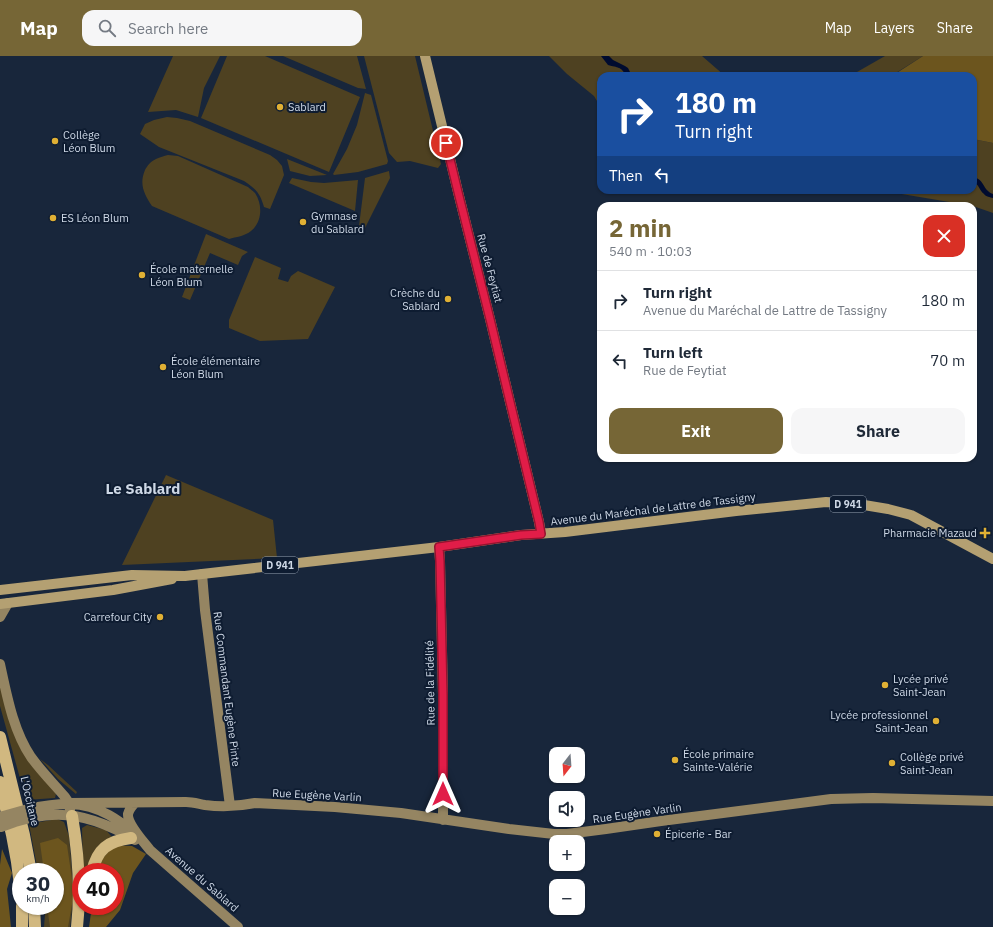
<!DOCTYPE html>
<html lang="en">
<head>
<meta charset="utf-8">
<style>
	body { margin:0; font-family:"IBM Plex Sans",sans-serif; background:#f6f6f7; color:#1f2937; height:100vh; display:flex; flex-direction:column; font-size:15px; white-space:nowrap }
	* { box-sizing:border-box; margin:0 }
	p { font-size:13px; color:#747a83 }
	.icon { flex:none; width:22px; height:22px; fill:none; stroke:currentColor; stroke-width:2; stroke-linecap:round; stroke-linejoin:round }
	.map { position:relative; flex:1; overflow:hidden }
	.drawer { position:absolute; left:597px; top:146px; width:380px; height:260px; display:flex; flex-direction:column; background:#fff; border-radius:12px; box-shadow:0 1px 3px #0004 }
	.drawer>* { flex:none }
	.banner { position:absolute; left:597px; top:16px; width:380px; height:122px; border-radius:12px; box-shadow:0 1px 3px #0004; background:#1a4fa0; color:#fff; overflow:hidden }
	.needle { width:26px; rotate:197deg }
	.controls { position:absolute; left:549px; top:691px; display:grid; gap:8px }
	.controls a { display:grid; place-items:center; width:36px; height:36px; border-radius:8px; background:#fff; box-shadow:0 1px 3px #0004; font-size:20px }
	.speed { position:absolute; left:12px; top:807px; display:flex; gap:8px; font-size:20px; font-weight:700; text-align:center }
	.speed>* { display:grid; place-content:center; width:52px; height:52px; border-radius:50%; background:#fff; box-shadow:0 1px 3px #0004; line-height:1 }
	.speed small { font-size:10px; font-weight:400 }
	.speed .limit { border:6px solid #d22; background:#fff; color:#111 }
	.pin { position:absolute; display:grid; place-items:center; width:34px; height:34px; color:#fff; margin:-17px; border:2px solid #fff; border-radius:50%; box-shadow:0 1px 4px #0007 }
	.me { position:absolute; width:44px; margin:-22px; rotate:0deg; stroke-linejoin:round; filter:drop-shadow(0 0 3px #0008) }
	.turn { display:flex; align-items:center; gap:14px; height:84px; padding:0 12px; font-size:18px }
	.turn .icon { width:52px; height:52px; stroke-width:2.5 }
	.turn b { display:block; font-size:28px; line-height:34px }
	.then { display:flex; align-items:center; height:38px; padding:0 12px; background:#0003; gap:8px; font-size:15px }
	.round { display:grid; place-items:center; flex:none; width:42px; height:42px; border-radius:12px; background:#f6f6f7 }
	.overview { display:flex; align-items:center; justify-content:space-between; height:68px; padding:0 12px }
	h1 { font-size:24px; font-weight:700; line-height:30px; color:#766636 }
	.button { display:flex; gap:8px; margin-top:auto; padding:8px 12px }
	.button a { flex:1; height:46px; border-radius:12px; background:#766636; color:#fff; font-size:16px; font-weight:700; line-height:46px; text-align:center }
	.button a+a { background:#f6f6f7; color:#1f2937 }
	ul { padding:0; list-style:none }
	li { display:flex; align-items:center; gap:12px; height:60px; padding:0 12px; border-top:1px solid #e0e1e3 }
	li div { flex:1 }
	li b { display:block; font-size:15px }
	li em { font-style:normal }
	header { display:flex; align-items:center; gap:24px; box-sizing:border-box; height:56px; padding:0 20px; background:#766636; color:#fff }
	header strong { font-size:19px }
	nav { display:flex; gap:22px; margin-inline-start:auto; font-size:14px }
	.search { width:280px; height:36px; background:#f6f6f7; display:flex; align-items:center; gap:10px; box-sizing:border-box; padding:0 14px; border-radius:12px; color:#747a83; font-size:15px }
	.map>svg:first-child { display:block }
</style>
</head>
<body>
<header>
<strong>Map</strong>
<div class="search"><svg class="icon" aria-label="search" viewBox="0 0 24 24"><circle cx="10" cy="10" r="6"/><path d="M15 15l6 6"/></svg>Search here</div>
<nav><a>Map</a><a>Layers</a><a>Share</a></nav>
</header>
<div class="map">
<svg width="993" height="871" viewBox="0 0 993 871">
	<rect width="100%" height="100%" fill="#18263b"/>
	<!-- green -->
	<path fill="#4e4121" d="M173,0H220L204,32L198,61L176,54L148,56Z
		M227,0H265L360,41L329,116L201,62Z
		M283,0H357L366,33L358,32Z
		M364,0H415L441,108L438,112L410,105L397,106L389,97Z
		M549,0H702L725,20H601V49L600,50L594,40L567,18Z
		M885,0H923L891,20H850Z
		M365,37L371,39L388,105L387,108L358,116L334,119L333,118L347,93L357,69Z
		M167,61L177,62L190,65L270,99L277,104L282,110L284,119L270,153L264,151C260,137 256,133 244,125L159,91L140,78L145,68L154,64Z
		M973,83L993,87V157L973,150L878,134H973Z
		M168,99L178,100L248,131C250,133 253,135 255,137C263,149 262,166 251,175C245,180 236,181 229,183L152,150C144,138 139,128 145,114C147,110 151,105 156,103C160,101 164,100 168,99Z
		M287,103L327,119L310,120L290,115Z
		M389,115L390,122L365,172L359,170L365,122Z
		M292,122L311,126L324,127L358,124L355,155L289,127Z
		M206,178L248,196L242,200L238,209L210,197L190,244L182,241Z
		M255,201L281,212L278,223L288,226L291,220L298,215L335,231L308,283L260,285L229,272V264Z
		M166,419L273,464L277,502L122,509Z
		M0,625L9,660L56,738L55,742L26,744L0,650Z
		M40,703L48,709L77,736L76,738L58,723Z
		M57,763L64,766L69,780L74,837L70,871H44L45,858L43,850H55V816H38L29,768Z
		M87,769L106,774L112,781C93,790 94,797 88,816H83L82,772Z"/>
	<!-- forest -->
	<path fill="#6c551e" d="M923,0H993V87L973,83V20H892Z
		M58,782L67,789L74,837L68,871H50L47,850H55V816H44L40,787Z
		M115,789L132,790L146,798L133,817L120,854L106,871H89L92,850H115V816H96L97,808Z
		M2,793L12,817L7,833L11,871H0V809Z"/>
	<!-- water -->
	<path fill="#000b2f" d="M601,0H609L613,4L625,10L628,12L632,20H626C621,10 618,12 608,9Z
		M973,121C985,123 982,134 993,138V142C990,141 986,141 984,138C979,134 979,128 973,126Z"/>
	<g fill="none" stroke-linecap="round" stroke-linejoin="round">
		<!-- secondary -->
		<path stroke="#958562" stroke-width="10" d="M439,491L440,505L443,639V764
			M202,518L205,554L230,750
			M0,561L8,547
			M0,608C7,640 13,674 31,701C41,715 54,728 65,741L69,747L70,754
			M69,747L186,746C193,746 199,748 205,749C220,751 240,750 255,747L335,751L401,757L509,773L554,778H567L606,773L661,765L831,743L873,742L993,745
			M135,747C132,750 129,754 128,758C127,768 144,786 150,794L238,871
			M28,753C58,747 82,744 109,759C118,764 127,771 135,777
			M30,762C37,761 45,759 52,759C82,757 110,769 135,784"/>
		<!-- primary -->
		<path stroke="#b4a072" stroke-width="10" d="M425,0L459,140L490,263L539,466L541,477
			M0,534L132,519L185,520L202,518L439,491L521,479L565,476L736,455L826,446L858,448L888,453L911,459L993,503
			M0,548L113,534L172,523"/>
		<!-- highway -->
		<path stroke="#d1b880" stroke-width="12" d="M0,681L24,779L31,816
			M0,726L12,779L17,806L21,838
			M72,760C78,795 81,835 77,871
			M92,816C97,793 108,785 131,782
			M22,850V871
			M34,850L35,871"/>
		<!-- secondary-bridge -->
		<path stroke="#958562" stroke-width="10" d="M0,761L28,753
			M1,771L15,766L30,762"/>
	</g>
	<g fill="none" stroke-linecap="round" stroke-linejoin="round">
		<defs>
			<path id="route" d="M443,738V639L440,505L439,491L521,479L541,478L539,466L490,263L459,140L446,87"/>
		</defs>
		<!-- route casing -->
		<use href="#route" stroke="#92132f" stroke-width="10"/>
		<!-- route -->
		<use href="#route" stroke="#e11d48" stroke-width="7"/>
	</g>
	<!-- markers -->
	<g fill="#e0b034" stroke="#0e1c31" stroke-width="1.5">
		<circle cx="280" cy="51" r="4"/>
		<circle cx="55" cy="85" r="4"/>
		<circle cx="53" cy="162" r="4"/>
		<circle cx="303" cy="166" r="4"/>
		<circle cx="142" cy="219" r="4"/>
		<circle cx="448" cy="243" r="4"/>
		<circle cx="163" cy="311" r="4"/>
		<path d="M983 471h4v4h4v4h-4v4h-4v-4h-4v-4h4z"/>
		<circle cx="160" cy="561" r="4"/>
		<circle cx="885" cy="629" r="4"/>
		<circle cx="936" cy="665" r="4"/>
		<circle cx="675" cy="704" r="4"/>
		<circle cx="892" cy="707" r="4"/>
		<circle cx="657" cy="778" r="4"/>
	</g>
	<g text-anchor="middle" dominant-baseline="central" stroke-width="4" stroke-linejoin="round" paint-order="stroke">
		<!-- shield labels -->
		<g fill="#0e1c31" stroke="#94a0b0" stroke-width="1">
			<rect x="830" y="440" width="36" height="16" rx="3"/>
			<rect x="262" y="501" width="36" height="16" rx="3"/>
		</g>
		<g font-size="10" font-weight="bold" fill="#ced8e6">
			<text x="848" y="448">D 941</text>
			<text x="280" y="509">D 941</text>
		</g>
		<!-- poi labels -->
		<g font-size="11" fill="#ced8e6" stroke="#0e1c31" text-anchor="start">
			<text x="288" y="51">Sablard</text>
			<text x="63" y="79">Collège<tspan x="63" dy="13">Léon Blum</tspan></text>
			<text x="311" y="160">Gymnase<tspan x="311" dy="13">du Sablard</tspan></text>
			<text x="61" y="162">ES Léon Blum</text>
			<text x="150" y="213">École maternelle<tspan x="150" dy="13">Léon Blum</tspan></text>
			<text x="440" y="237" text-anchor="end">Crèche du<tspan x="440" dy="13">Sablard</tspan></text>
			<text x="171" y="305">École élémentaire<tspan x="171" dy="13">Léon Blum</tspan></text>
			<text x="977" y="477" text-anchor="end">Pharmacie Mazaud</text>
			<text x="152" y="561" text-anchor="end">Carrefour City</text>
			<text x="893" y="623">Lycée privé<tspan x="893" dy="13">Saint-Jean</tspan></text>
			<text x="928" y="659" text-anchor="end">Lycée professionnel<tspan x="928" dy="13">Saint-Jean</tspan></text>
			<text x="683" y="698">École primaire<tspan x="683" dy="13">Sainte-Valérie</tspan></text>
			<text x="900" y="701">Collège privé<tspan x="900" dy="13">Saint-Jean</tspan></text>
			<text x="665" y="778">Épicerie - Bar</text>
		</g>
		<!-- street labels -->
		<g font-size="11" fill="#ced8e6" stroke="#0e1c31">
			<text transform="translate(490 212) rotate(75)">Rue de Feytiat</text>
			<text transform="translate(653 453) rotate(-7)">Avenue du Maréchal de Lattre de Tassigny</text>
			<text transform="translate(430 627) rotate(-91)">Rue de la Fidélité</text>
			<text transform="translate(227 633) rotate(83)">Rue Commandant Eugène Pinte</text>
			<text transform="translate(317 739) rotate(3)">Rue Eugène Varlin</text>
			<text transform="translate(30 745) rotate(77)">L'Occitane</text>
			<text transform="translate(637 757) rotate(-8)">Rue Eugène Varlin</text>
			<text transform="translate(202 823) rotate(41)">Avenue du Sablard</text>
		</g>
		<!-- district labels -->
		<g font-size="15" font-weight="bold" fill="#ced8e6" stroke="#0e1c31">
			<text x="143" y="432">Le Sablard</text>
		</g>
	</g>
</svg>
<div class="controls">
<a><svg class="needle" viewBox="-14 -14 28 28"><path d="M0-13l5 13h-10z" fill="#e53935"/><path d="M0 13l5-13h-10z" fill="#747a83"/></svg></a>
<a><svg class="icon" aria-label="sound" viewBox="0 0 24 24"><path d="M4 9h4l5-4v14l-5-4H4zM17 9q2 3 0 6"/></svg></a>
<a>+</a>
<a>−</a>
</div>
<div class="speed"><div>30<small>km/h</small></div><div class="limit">40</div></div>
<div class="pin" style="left:446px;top:87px;background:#d93025"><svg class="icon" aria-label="arrive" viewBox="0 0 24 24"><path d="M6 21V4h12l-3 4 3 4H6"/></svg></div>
<svg class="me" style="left:443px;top:738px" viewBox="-20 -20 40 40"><path d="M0-17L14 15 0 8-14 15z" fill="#e11d48" stroke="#fff" stroke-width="4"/></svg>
<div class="banner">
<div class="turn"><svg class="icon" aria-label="right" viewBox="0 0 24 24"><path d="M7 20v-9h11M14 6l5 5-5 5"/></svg><div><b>180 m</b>Turn right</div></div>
<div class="then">Then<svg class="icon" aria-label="left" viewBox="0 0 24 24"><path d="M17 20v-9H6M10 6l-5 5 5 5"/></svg></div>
</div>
<section class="drawer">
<div class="overview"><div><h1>2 min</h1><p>540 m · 10:03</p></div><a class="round" style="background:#d93025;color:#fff"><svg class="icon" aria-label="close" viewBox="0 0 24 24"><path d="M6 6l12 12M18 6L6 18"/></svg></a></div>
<ul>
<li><svg class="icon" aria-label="right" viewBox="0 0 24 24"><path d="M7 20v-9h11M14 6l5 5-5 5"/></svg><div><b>Turn right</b><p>Avenue du Maréchal de Lattre de Tassigny</p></div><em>180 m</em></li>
<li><svg class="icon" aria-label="left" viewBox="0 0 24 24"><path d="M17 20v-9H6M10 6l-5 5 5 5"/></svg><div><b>Turn left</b><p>Rue de Feytiat</p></div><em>70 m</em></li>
</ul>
<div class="button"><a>Exit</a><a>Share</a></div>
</section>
</div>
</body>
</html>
